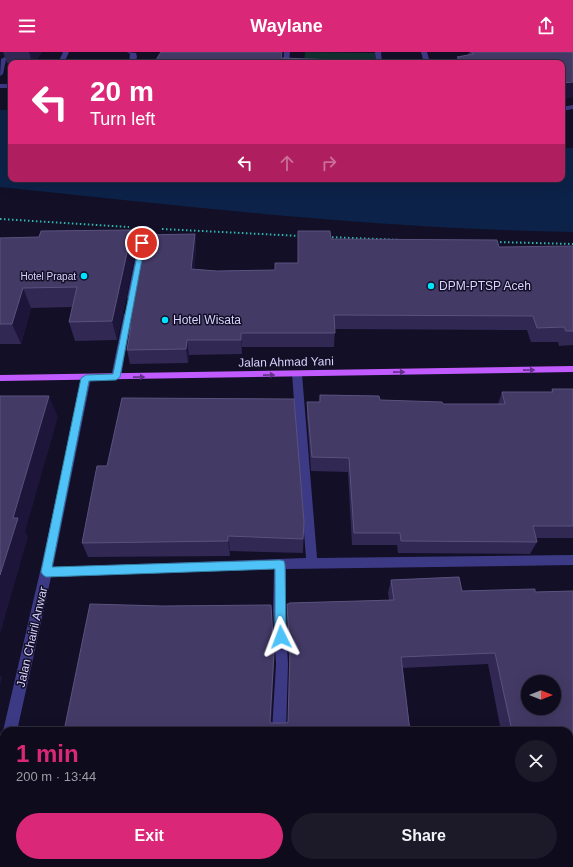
<!DOCTYPE html>
<html lang="en">
<head>
<meta charset="utf-8">
<style>
	body { margin:0; font-family:Helvetica,sans-serif; background:#1c1929; color:#f1f3f6; height:100vh; display:flex; flex-direction:column; font-size:15px; white-space:nowrap }
	* { box-sizing:border-box; margin:0 }
	p { font-size:13px; color:#9b9ba3 }
	.icon { flex:none; width:22px; height:22px; fill:none; stroke:currentColor; stroke-width:2; stroke-linecap:round; stroke-linejoin:round }
	.map { position:relative; flex:1; overflow:hidden }
	.side { position:absolute; left:0px; top:675px; width:573px; height:140px; display:flex; flex-direction:column; background:#0e0b1c; border-radius:12px 12px 0 0; box-shadow:0 4px 16px #0002,0 0 0 1px #2e2b3b }
	.side>* { flex:none }
	.guide { position:absolute; left:8px; top:8px; width:557px; height:122px; border-radius:8px; box-shadow:0 4px 16px #0002,0 0 0 1px #2e2b3b; background:#db2777; color:#fff; overflow:hidden }
	.needle { width:26px; rotate:90deg }
	.controls { position:absolute; left:521px; top:623px; display:grid; gap:8px }
	.controls a { display:grid; place-items:center; width:40px; height:40px; border-radius:50%; background:#0e0b1c; box-shadow:0 4px 16px #0002,0 0 0 1px #2e2b3b; font-size:20px }
	.pin { position:absolute; display:grid; place-items:center; width:34px; height:34px; color:#fff; margin:-17px; border:2px solid #fff; border-radius:50%; box-shadow:0 1px 4px #0007 }
	.me { position:absolute; width:44px; margin:-22px; rotate:357deg; stroke-linejoin:round; filter:drop-shadow(0 0 3px #0008) }
	.turn { display:flex; align-items:center; gap:14px; height:84px; padding:0 16px; font-size:18px }
	.turn .icon { width:52px; height:52px; stroke-width:2.5 }
	.turn b { display:block; font-size:28px; line-height:34px }
	.lanes { display:flex; align-items:center; height:38px; padding:0 16px; background:#0003; justify-content:center; gap:20px; direction:ltr }
	.lanes .off { opacity:.35 }
	.round { display:grid; place-items:center; flex:none; width:42px; height:42px; border-radius:21px; background:#1c1929 }
	.overview { display:flex; align-items:center; justify-content:space-between; height:68px; padding:0 16px }
	h1 { font-size:24px; font-weight:700; line-height:30px; color:#db2777 }
	.primary-button { display:flex; gap:8px; margin-top:auto; padding:8px 16px }
	.primary-button a { flex:1; height:46px; border-radius:24px; background:#db2777; color:#fff; font-size:16px; font-weight:700; line-height:46px; text-align:center }
	.primary-button a+a { background:#1c1929; color:#f1f3f6 }
	header { display:flex; justify-content:space-between; align-items:center; height:52px; padding:0 16px; background:#db2777; color:#fff; font-size:18px; font-weight:700 }
	.map>svg:first-child { display:block }
</style>
</head>
<body>
<header><svg class="icon" aria-label="menu" viewBox="0 0 24 24"><path d="M4 6h16M4 12h16M4 18h16"/></svg>Waylane<svg class="icon" aria-label="share" viewBox="0 0 24 24"><path d="M12 15V3M7 8l5-5 5 5M5 13v7h14v-7"/></svg></header>
<div class="map">
<svg width="573" height="815" viewBox="0 0 573 815">
	<rect width="100%" height="100%" fill="#130f26"/>
	<!-- green -->
	<path fill="#12302f" d="M305,0L375,1V11H304Z"/>
	<!-- water -->
	<path fill="#0c2248" d="M0,58H11V127H562V96H573V180C381,177 190,155 0,135Z"/>
	<g fill="none" stroke-linecap="round" stroke-linejoin="round">
		<!-- path -->
		<path stroke="#2fb8b0" stroke-width="2" stroke-dasharray="1.5 2.5" stroke-linecap="butt" d="M0,167L129,175
			M162,177L301,184
			M328,185L401,188
			M496,190L573,192"/>
		<!-- minor -->
		<path fill="#3d3a85" fill-rule="evenodd" d="M14,0H21L6,8L3,22L0,24L1,7Z
			M63,0H69L64,11H58Z
			M127,0L136,1L137,5L135,11H129L130,2Z
			M284,0H290L289,11H283Z
			M375,0H381L382,11H376Z
			M421,0H427L430,11H424Z
			M0,32H11V36H0Z
			M573,53V57L562,59V55Z
			M142,174H148L149,176L135,246L131,249L127,246Z
			M128,259L132,262L121,325L116,328L111,325L124,262Z
			M297,319L302,322L317,506L573,503V513L286,517L285,558L288,612L286,679H272L276,612L273,558L274,517L51,525L17,679H4V680L3,679L40,520L83,324L86,323L91,326L53,515L306,506L292,322Z
			M4,700V730L0,732V702Z"/>
		<!-- major -->
		<path fill="#c25bff" fill-rule="evenodd" d="M573,314V320L0,329V323Z"/>
	</g>
	<!-- wall -->
	<path fill="#312854" fill-rule="evenodd" d="M3,0H42L34,11H11V12L7,11Z
		M469,0H573V45L562,46V11H456L457,5L468,3Z
		M298,179L331,187L499,195L573,194V293L559,294L558,290H531L527,278L335,277L334,295H242V302L189,303L188,311L130,312L127,298L129,285L126,274L195,182L196,197L194,218L217,219L275,218L298,211Z
		M0,186L136,197L117,288L75,289L69,270L72,255L31,256L21,292H0Z
		M552,337H573V486H536L537,490L530,502L398,501L397,493H352L348,420L311,419L307,364V350H319L320,343L380,348L443,352H498L502,340H551Z
		M304,470L303,501L230,499V504L88,505L82,491Z
		M459,525L462,539L535,537V540L573,539V815H36V811H268L284,812V811H569V679H501L488,612L402,616L410,679H64L90,552L162,554L271,553L274,612L271,671H286L288,670L289,609L287,565V552H289V551L389,548L388,541L391,528ZM528,630H554V656H528Z"/>
	<!-- shaded-wall -->
	<path fill="#1d163a" d="M29,0H42L34,11H32Z
		M573,30V45L562,46V31Z
		M132,178L136,197L117,288L112,269Z
		M195,182L196,197L193,232L191,217Z
		M23,236L31,256L21,292L12,272Z
		M241,281L242,295V302L241,288Z
		M187,288L189,303L188,311L186,297Z
		M49,344L58,365L25,480L28,485L0,582V523L13,466Z
		M228,484L230,499V504L228,489Z
		M274,601V612L270,679V669Z
		M0,623L2,625L0,634Z"/>
	<!-- building -->
	<path fill="#433a66" stroke="#5a527e" fill-rule="evenodd" d="M161,0H282L281,6L366,9V11H154Z
		M471,0H573V30L562,31V11H464L457,5L474,2Z
		M132,178L112,269L69,270L77,235L23,236L12,272H0V186L39,185L41,179Z
		M298,179H330L331,187L497,188L499,195L573,194V279H566L564,275L537,276L533,264L334,263L335,281H241V288H187L186,297L127,298L131,274H126L144,183L195,182L191,217L217,219L275,218V211H298Z
		M552,337H573V474H533L537,490L401,489L400,481H354L349,406L312,405L307,350H320V343L379,344L380,348L442,350L443,352H505L502,340H553Z
		M0,344H49L13,466H18L0,523Z
		M122,346L294,347L304,470L303,487L228,484V489L82,491L97,414H107Z
		M459,525L462,539L535,537V540L573,539V815H36V811H268L284,812V811H569V679H512L495,601L401,605L410,679H64L90,552L162,554L271,553L274,601L270,669L271,671H286L288,670L290,601L287,552H289V551L394,548L391,528ZM528,630H554V656H528Z"/>
	<!-- one-way arrows -->
	<defs><path id="oneway-solid" d="M-6-.8H1V-3.2L6.5 0L1 3.2V.8H-6Z"/></defs>
	<g fill="#623188">
		<use href="#oneway-solid" transform="translate(529 318) rotate(-1)"/>
		<use href="#oneway-solid" transform="translate(399 320) rotate(-1)"/>
		<use href="#oneway-solid" transform="translate(269 323) rotate(-1)"/>
		<use href="#oneway-solid" transform="translate(139 325) rotate(-1)"/>
	</g>
	<!-- route -->
	<path fill="#4fc3f7" stroke="#337fa1" d="M140,189L145,191L120,325L116,328L89,329L52,515L280,508L284,509L285,513L286,585L285,588L281,590L277,588L275,585V517L46,525L43,523L41,520L81,326L86,323L113,322Z"/>
	<!-- markers -->
	<g fill="#00e5ff" stroke="#130f26" stroke-width="1.5">
		<circle cx="84" cy="224" r="4"/>
		<circle cx="431" cy="234" r="4"/>
		<circle cx="165" cy="268" r="4"/>
	</g>
	<g text-anchor="middle" dominant-baseline="central" stroke-width="3" stroke-linejoin="round" paint-order="stroke">
		<!-- far-poi labels -->
		<g font-size="10" fill="#d9d4ff" stroke="#130f26" text-anchor="end">
			<text x="76" y="224">Hotel Prapat</text>
		</g>
		<!-- poi labels -->
		<g font-size="12" fill="#d9d4ff" stroke="#130f26" text-anchor="start">
			<text x="439" y="234">DPM-PTSP Aceh</text>
			<text x="173" y="268">Hotel Wisata</text>
		</g>
		<!-- street labels -->
		<g font-size="12" fill="#d9d4ff" stroke="#130f26">
			<text transform="translate(286 310) rotate(-1)">Jalan Ahmad Yani</text>
			<text transform="translate(32 585) rotate(-77)">Jalan Chairil Anwar</text>
		</g>
	</g>
</svg>
<div class="controls">
<a><svg class="needle" viewBox="-14 -14 28 28"><path d="M0-13l5 13h-10z" fill="#e53935"/><path d="M0 13l5-13h-10z" fill="#9b9ba3"/></svg></a>
</div>
<div class="pin" style="left:142px;top:191px;background:#d93025"><svg class="icon" aria-label="arrive" viewBox="0 0 24 24"><path d="M6 21V4h12l-3 4 3 4H6"/></svg></div>
<svg class="me" style="left:281px;top:585px" viewBox="-20 -20 40 40"><path d="M0-17L14 15 0 8-14 15z" fill="#4fc3f7" stroke="#fff" stroke-width="4"/></svg>
<div class="guide">
<div class="turn"><svg class="icon" aria-label="left" viewBox="0 0 24 24"><path d="M17 20v-9H6M10 6l-5 5 5 5"/></svg><div><b>20 m</b>Turn left</div></div>
<div class="lanes"><svg class="icon" aria-label="left" viewBox="0 0 24 24"><path d="M17 20v-9H6M10 6l-5 5 5 5"/></svg><svg class="icon off" aria-label="ahead" viewBox="0 0 24 24"><path d="M12 20V5M6 11l6-6 6 6"/></svg><svg class="icon off" aria-label="right" viewBox="0 0 24 24"><path d="M7 20v-9h11M14 6l5 5-5 5"/></svg></div>
</div>
<section class="side">
<div class="overview"><div><h1>1 min</h1><p>200 m · 13:44</p></div><a class="round"><svg class="icon" aria-label="close" viewBox="0 0 24 24"><path d="M6 6l12 12M18 6L6 18"/></svg></a></div>
<div class="primary-button"><a>Exit</a><a>Share</a></div>
</section>
</div>
</body>
</html>
